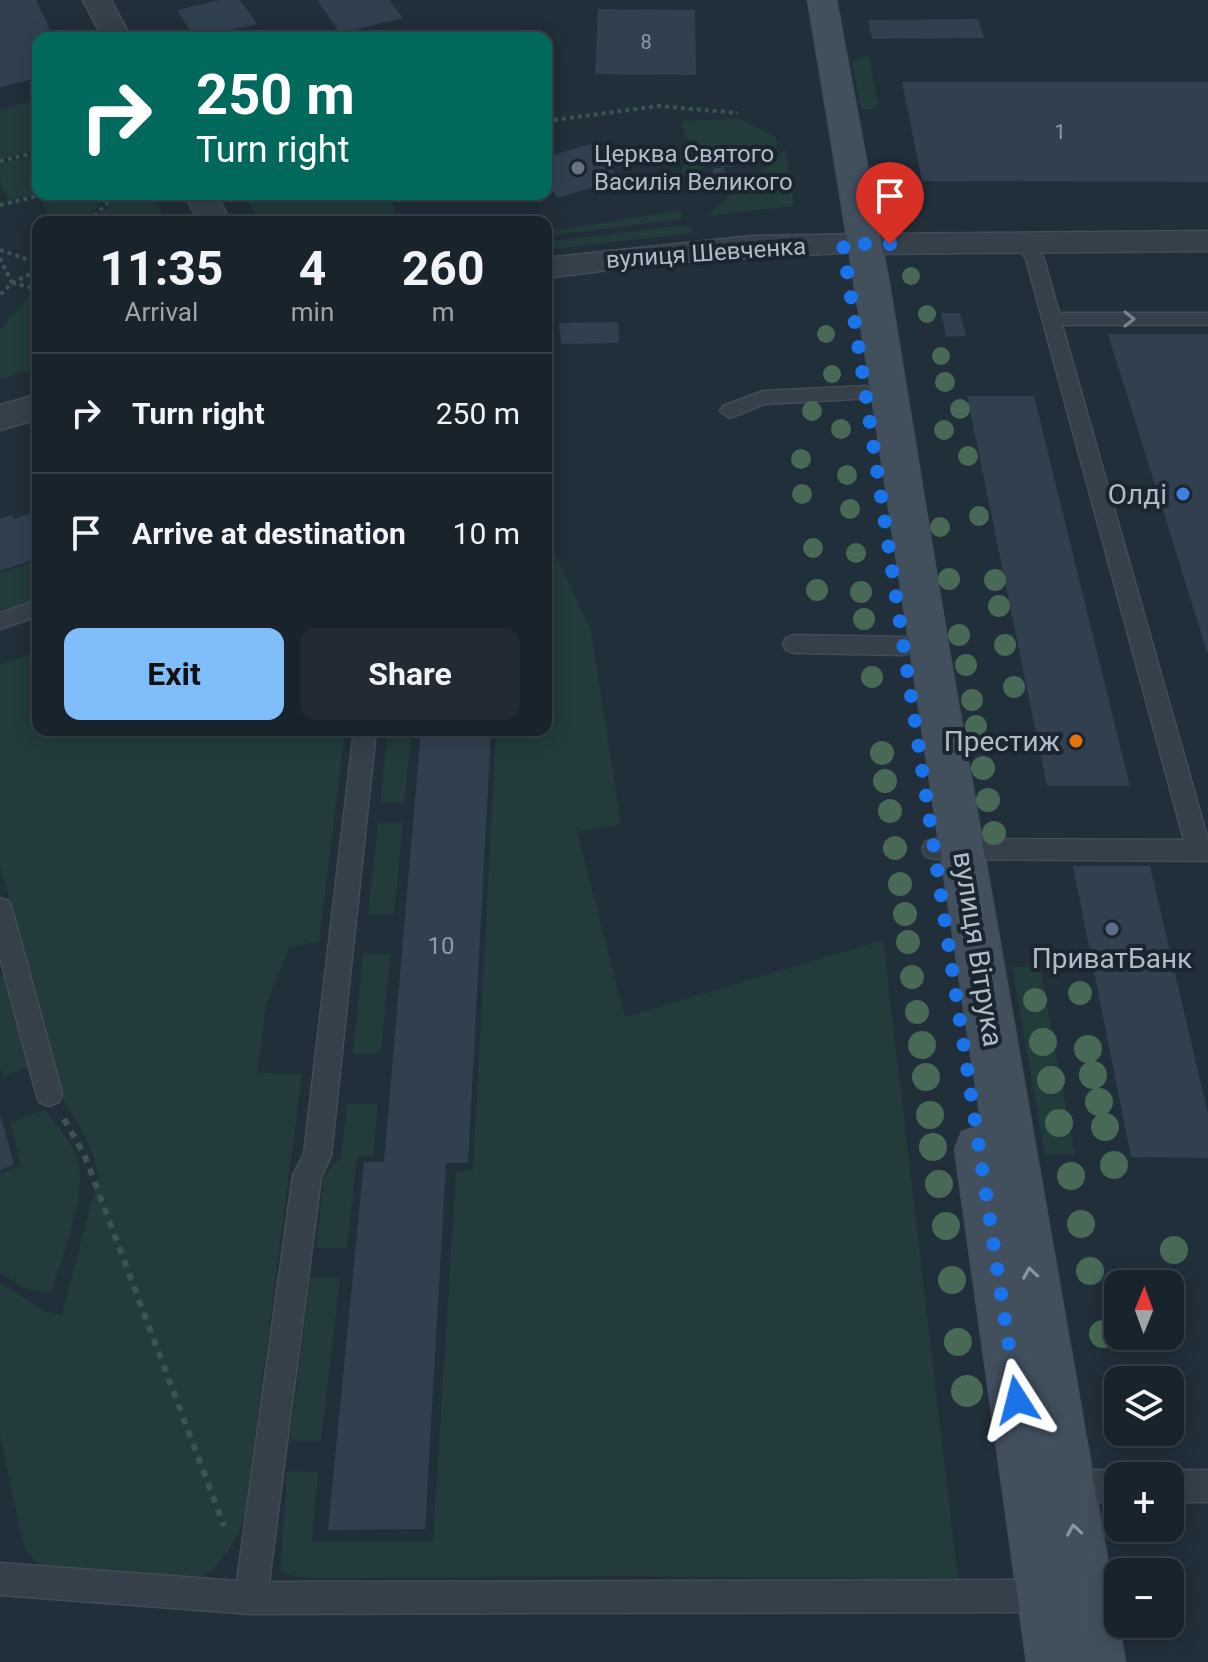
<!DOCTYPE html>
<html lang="en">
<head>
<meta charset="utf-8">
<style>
	body { margin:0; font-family:Roboto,sans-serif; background:#222b34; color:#f1f3f6; height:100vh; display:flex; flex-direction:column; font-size:30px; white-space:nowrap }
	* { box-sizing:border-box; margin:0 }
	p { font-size:26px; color:#9fa4a9 }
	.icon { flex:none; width:44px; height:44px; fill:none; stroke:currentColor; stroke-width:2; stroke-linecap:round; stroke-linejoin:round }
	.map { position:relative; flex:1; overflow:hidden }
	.drawer { position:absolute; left:32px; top:216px; width:520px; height:520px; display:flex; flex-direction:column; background:#19232c; border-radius:16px; box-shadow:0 4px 20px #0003,0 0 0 2px #374048 }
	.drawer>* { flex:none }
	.hud { position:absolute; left:32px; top:32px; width:520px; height:168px; border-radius:16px; box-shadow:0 4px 20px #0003,0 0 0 2px #374048; background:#00695c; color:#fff; overflow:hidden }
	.needle { width:52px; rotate:1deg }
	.fabs { position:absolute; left:1104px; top:1270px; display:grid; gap:16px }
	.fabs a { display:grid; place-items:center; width:80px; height:80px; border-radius:16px; background:#19232c; box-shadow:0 4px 20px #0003,0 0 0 2px #374048; font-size:40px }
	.pin { position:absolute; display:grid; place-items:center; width:68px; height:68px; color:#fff; margin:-82px -34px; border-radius:50% 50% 50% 0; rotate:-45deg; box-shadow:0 0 8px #0007 }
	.pin .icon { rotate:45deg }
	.me { position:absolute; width:88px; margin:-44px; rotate:351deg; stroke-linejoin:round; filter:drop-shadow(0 0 6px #0008) }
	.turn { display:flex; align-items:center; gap:28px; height:168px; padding:0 32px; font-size:36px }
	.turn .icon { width:104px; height:104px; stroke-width:2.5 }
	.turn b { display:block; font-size:56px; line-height:68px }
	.eta { display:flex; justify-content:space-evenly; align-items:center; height:136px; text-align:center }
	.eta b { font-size:48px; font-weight:700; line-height:56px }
	.action { display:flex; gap:16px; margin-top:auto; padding:16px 32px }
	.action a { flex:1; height:92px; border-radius:16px; background:#80befb; color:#111; font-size:32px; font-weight:700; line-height:92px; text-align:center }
	.action a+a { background:#222b34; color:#f1f3f6 }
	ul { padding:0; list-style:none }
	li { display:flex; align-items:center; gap:24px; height:120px; padding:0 32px; border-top:2px solid #374048 }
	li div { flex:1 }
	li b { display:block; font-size:30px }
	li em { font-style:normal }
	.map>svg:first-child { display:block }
</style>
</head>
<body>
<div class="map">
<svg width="1208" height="1662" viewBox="0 0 1208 1662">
	<rect width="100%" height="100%" fill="#212f3a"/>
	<!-- green -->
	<path fill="#233b3b" d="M869,56L878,106L873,109H861L852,62Z
		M38,100V149L0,159V110Z
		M741,119L776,137L778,146L767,154L753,157L741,149H729V155C711,156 704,174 681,178V171L690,157L682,121Z
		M786,150L794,206L706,216Z
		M38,154V193L9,200L0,181V164Z
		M58,194H110L83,222H51L41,198Z
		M119,194H152L166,222H94Z
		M244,194H388L399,222H260Z
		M681,210V219L546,236V232Z
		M677,226L691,227L693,233L546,250V242Z
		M32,293L38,294V368L0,379V329Z
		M546,535L591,631L621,824L577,832L625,1017L883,940L958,1579L625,1576L312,1578L293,1576L280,1570L287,1471L318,1472L312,1542H433L456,1172L473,1170L496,730H546Z
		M38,561V601L0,613V573Z
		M38,652V730H345L319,941L289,948L266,1005L257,1073L302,1074L245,1513L237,1538L227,1552L212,1571L191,1580L63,1579L38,1564L24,1548L0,1436V1282L44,1311L62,1315L98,1177C95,1147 77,1123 62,1098L0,865V664Z
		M388,730H412L404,803H380Z
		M378,823H403L394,914H368Z
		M363,954H390L381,1053L353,1054Z
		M1040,966L1075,1155H1045L1012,967Z
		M4,974L29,1066L3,1077L0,1067V975Z
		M347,1104H378L373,1156L357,1157L347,1248H316L324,1176L341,1156Z
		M45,1109C55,1124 73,1143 78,1161C88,1194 60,1260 51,1293L26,1289L0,1273V1174L21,1165L10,1123Z
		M310,1278H340L321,1441H290Z"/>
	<!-- building -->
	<path fill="#30404f" d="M0,0H36L54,38H38V78L0,87Z
		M220,0H240L257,24L195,38L177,10Z
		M317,0H389L403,18L340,33Z
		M598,9L695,10L696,75L595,74Z
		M978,19L984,38L872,39L868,20Z
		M902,82H1208V182L922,181Z
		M590,144L620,179L558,198L546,183V157Z
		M720,160H731L733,167H724L726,175H714L713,168H721Z
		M941,313H960L966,336L946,337Z
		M618,322L619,343L561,344L559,323Z
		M1108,334H1208V652H1207Z
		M967,396H1034L1130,786H1047Z
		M38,511V558L0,571V519L12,515L14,519Z
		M421,730H491L468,1163H446L425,1529L328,1530L364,1162H384Z
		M1073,866H1150L1208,1114V1158L1131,1157Z
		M0,1114L14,1164L0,1170Z"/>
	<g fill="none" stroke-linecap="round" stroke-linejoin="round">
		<defs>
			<path id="service" d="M1024,237L1030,238L1044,259L1059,313H1208V325H1062L1208,840V861L934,859L925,856L922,849L925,842L934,839L1184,840L1026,259L1015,242Z
				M866,386L876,393L873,398L765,404L730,418L720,411L723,406L763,391Z
				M38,600V616L0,629V613Z
				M794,635L904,637L912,640L915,646L912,652L904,655L794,653L786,650L783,644L786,638Z
				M354,730H376L331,1156L321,1177L269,1582L1050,1580L1061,1585L1066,1596L1061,1607L1050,1612L251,1614L0,1595V1563L237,1581L293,1175L304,1154Z
				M0,898L9,901L12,909L62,1093L59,1102L49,1106L39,1102L36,1093L0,957Z
				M1061,1470H1118L1129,1476H1118V1502H1061L1050,1497L1045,1486L1050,1475Z
				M1170,1470H1208V1502H1170V1476H1159Z"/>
			<path id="minor" d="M1208,231V251L866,254L855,251L850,244L855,237L866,234Z"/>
			<path id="tertiary" d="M83,0H111L131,38H103Z
				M184,194H216L231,222H199Z
				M866,234L877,237L882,244L877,251L664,263L546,278V258L752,236Z
				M38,394V419L0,430V405Z"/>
			<path id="secondary" d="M808,0H836L889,284L948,646L1125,1662H1027L955,1149L962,1132L982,1125C924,750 872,374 808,0Z"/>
		</defs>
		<!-- service casing -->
		<use href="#service" stroke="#414c57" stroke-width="3"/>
		<!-- minor casing -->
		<use href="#minor" stroke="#414c57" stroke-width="3"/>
		<!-- tertiary casing -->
		<use href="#tertiary" stroke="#414c57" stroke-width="3"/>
		<!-- secondary casing -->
		<use href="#secondary" stroke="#414c57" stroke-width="3"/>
		<!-- path-far1 -->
		<path stroke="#3b5453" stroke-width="4" stroke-dasharray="4 4" stroke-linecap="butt" d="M546,121L659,106L738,113
			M0,161L38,152
			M0,205L46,194
			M89,222L116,194
			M0,250L38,263
			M0,258L12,283L0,295
			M12,283L38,270
			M12,283L38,289"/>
		<!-- path -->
		<path stroke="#3b5453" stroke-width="6" stroke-dasharray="7 7" stroke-linecap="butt" d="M64,1119L84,1154L224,1526"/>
		<!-- service -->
		<use href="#service" fill="#35404b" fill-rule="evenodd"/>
		<!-- minor -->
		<use href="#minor" fill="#35404b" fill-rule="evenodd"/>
		<!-- tertiary -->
		<use href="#tertiary" fill="#35404b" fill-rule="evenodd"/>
		<!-- secondary -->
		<use href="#secondary" fill="#42505e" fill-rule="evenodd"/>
	</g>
	<!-- trees -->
	<g fill="#476955">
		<circle cx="911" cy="276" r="9"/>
		<circle cx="927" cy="314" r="9"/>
		<circle cx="826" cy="334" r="9"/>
		<circle cx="941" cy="356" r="9"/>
		<circle cx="832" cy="374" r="9"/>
		<circle cx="945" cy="382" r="10"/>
		<circle cx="960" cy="409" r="10"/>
		<circle cx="812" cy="411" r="10"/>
		<circle cx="841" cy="429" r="10"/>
		<circle cx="944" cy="430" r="10"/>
		<circle cx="968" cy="456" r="10"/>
		<circle cx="801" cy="459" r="10"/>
		<circle cx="847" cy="475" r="10"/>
		<circle cx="802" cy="494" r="10"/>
		<circle cx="850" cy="509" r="10"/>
		<circle cx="979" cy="516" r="10"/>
		<circle cx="940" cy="527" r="10"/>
		<circle cx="813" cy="548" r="10"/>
		<circle cx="856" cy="553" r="10"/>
		<circle cx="949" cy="579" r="11"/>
		<circle cx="995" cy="580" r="11"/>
		<circle cx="817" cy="590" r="11"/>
		<circle cx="861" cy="592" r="11"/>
		<circle cx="999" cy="606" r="11"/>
		<circle cx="864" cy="619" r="11"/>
		<circle cx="959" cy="635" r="11"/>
		<circle cx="1005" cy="645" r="11"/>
		<circle cx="966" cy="665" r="11"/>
		<circle cx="872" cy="677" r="11"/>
		<circle cx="1014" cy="687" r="11"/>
		<circle cx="972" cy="700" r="11"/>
		<circle cx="976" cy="726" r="11"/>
		<circle cx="882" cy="753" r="12"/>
		<circle cx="983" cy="768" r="12"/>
		<circle cx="885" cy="781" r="12"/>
		<circle cx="988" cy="800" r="12"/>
		<circle cx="890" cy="811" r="12"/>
		<circle cx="994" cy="833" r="12"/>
		<circle cx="895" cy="848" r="12"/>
		<circle cx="900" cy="884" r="12"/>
		<circle cx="905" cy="914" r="12"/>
		<circle cx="908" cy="942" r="12"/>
		<circle cx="912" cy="977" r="12"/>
		<circle cx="1080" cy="993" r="12"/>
		<circle cx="1035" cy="1000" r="12"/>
		<circle cx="917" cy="1012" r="12"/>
		<circle cx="1043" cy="1042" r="14"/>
		<circle cx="922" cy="1045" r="14"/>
		<circle cx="1088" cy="1049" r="14"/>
		<circle cx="1093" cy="1075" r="14"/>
		<circle cx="926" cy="1077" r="14"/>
		<circle cx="1051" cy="1080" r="14"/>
		<circle cx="1099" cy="1102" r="14"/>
		<circle cx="930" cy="1115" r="14"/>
		<circle cx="1059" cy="1123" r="14"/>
		<circle cx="1105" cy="1127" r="14"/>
		<circle cx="933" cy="1147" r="14"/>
		<circle cx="1114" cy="1165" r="14"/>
		<circle cx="1071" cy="1176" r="14"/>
		<circle cx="939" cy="1184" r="14"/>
		<circle cx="1081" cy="1224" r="14"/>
		<circle cx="946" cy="1226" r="14"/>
		<circle cx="1174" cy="1250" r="14"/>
		<circle cx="1090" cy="1271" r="14"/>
		<circle cx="952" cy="1280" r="14"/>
		<circle cx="1103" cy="1334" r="14"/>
		<circle cx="958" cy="1342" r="14"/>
		<circle cx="967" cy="1391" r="16"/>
	</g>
	<!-- one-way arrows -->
	<defs><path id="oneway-chevron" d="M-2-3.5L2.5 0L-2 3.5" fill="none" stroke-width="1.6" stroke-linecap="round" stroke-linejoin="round" transform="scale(2)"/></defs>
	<use stroke="#78848f" href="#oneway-chevron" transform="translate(1129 319)"/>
	<g stroke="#8996a2">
		<use href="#oneway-chevron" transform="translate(1030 1273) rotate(-99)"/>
		<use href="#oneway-chevron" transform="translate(1074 1530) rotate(-99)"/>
	</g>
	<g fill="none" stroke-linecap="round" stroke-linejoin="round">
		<!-- route -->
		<path stroke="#1a73e8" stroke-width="14" stroke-dasharray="0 25.2" d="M890,244H843L1017,1400"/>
	</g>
	<!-- markers -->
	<circle fill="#6b7280" stroke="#1a252f" stroke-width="3" cx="578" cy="168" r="8"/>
	<circle fill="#3f7fe0" stroke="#1a252f" stroke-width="3" cx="1183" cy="494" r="8"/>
	<circle fill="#e8710a" stroke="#1a252f" stroke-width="3" cx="1076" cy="741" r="8"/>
	<circle fill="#5c6f8a" stroke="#1a252f" stroke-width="3" cx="1112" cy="929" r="8"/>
	<g text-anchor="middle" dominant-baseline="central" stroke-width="8" stroke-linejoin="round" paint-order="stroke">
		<!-- far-number labels -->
		<g font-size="20" fill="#8e9ba8">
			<text x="646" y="42">8</text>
			<text x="1060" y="132">1</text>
		</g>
		<!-- far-poi labels -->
		<g font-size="24" fill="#afbbc7" stroke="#1a252f" text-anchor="start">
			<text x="594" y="154">Церква Святого<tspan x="594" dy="28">Василія Великого</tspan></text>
		</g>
		<!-- far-street labels -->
		<g font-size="24" fill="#afbbc7" stroke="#1a252f">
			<text transform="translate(706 253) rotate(-4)">вулиця Шевченка</text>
		</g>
		<!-- number labels -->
		<g font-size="24" fill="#8e9ba8">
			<text x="441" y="946">10</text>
		</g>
		<!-- poi labels -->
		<g font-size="28" fill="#afbbc7" stroke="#1a252f" text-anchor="end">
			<text x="1167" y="494">Олді</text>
			<text x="1060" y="741">Престиж</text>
			<text x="1112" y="958" text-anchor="middle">ПриватБанк</text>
		</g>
		<!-- street labels -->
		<g font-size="28" fill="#afbbc7" stroke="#1a252f">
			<text transform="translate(978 949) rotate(81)">вулиця Вітрука</text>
		</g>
	</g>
</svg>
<div class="fabs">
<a><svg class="needle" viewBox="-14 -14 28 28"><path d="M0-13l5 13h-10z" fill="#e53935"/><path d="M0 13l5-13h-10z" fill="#9fa4a9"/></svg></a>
<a><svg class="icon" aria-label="layers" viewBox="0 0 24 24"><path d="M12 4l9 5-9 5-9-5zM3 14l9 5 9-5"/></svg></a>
<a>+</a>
<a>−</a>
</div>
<div class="pin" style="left:890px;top:244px;background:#d93025"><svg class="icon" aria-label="arrive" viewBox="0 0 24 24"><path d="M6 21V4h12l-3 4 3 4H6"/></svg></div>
<svg class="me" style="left:1017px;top:1400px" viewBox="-20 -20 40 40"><path d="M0-17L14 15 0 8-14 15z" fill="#1a73e8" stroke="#fff" stroke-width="4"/></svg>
<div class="hud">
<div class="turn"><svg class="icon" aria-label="right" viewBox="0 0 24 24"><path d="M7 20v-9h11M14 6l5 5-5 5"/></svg><div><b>250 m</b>Turn right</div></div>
</div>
<section class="drawer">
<div class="eta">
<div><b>11:35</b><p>Arrival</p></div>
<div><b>4</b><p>min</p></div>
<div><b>260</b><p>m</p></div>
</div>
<ul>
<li><svg class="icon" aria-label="right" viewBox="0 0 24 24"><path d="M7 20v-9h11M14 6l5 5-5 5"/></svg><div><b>Turn right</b></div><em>250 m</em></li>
<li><svg class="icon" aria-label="arrive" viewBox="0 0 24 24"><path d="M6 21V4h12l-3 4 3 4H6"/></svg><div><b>Arrive at destination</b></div><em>10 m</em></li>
</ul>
<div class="action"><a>Exit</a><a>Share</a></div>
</section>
</div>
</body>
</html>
